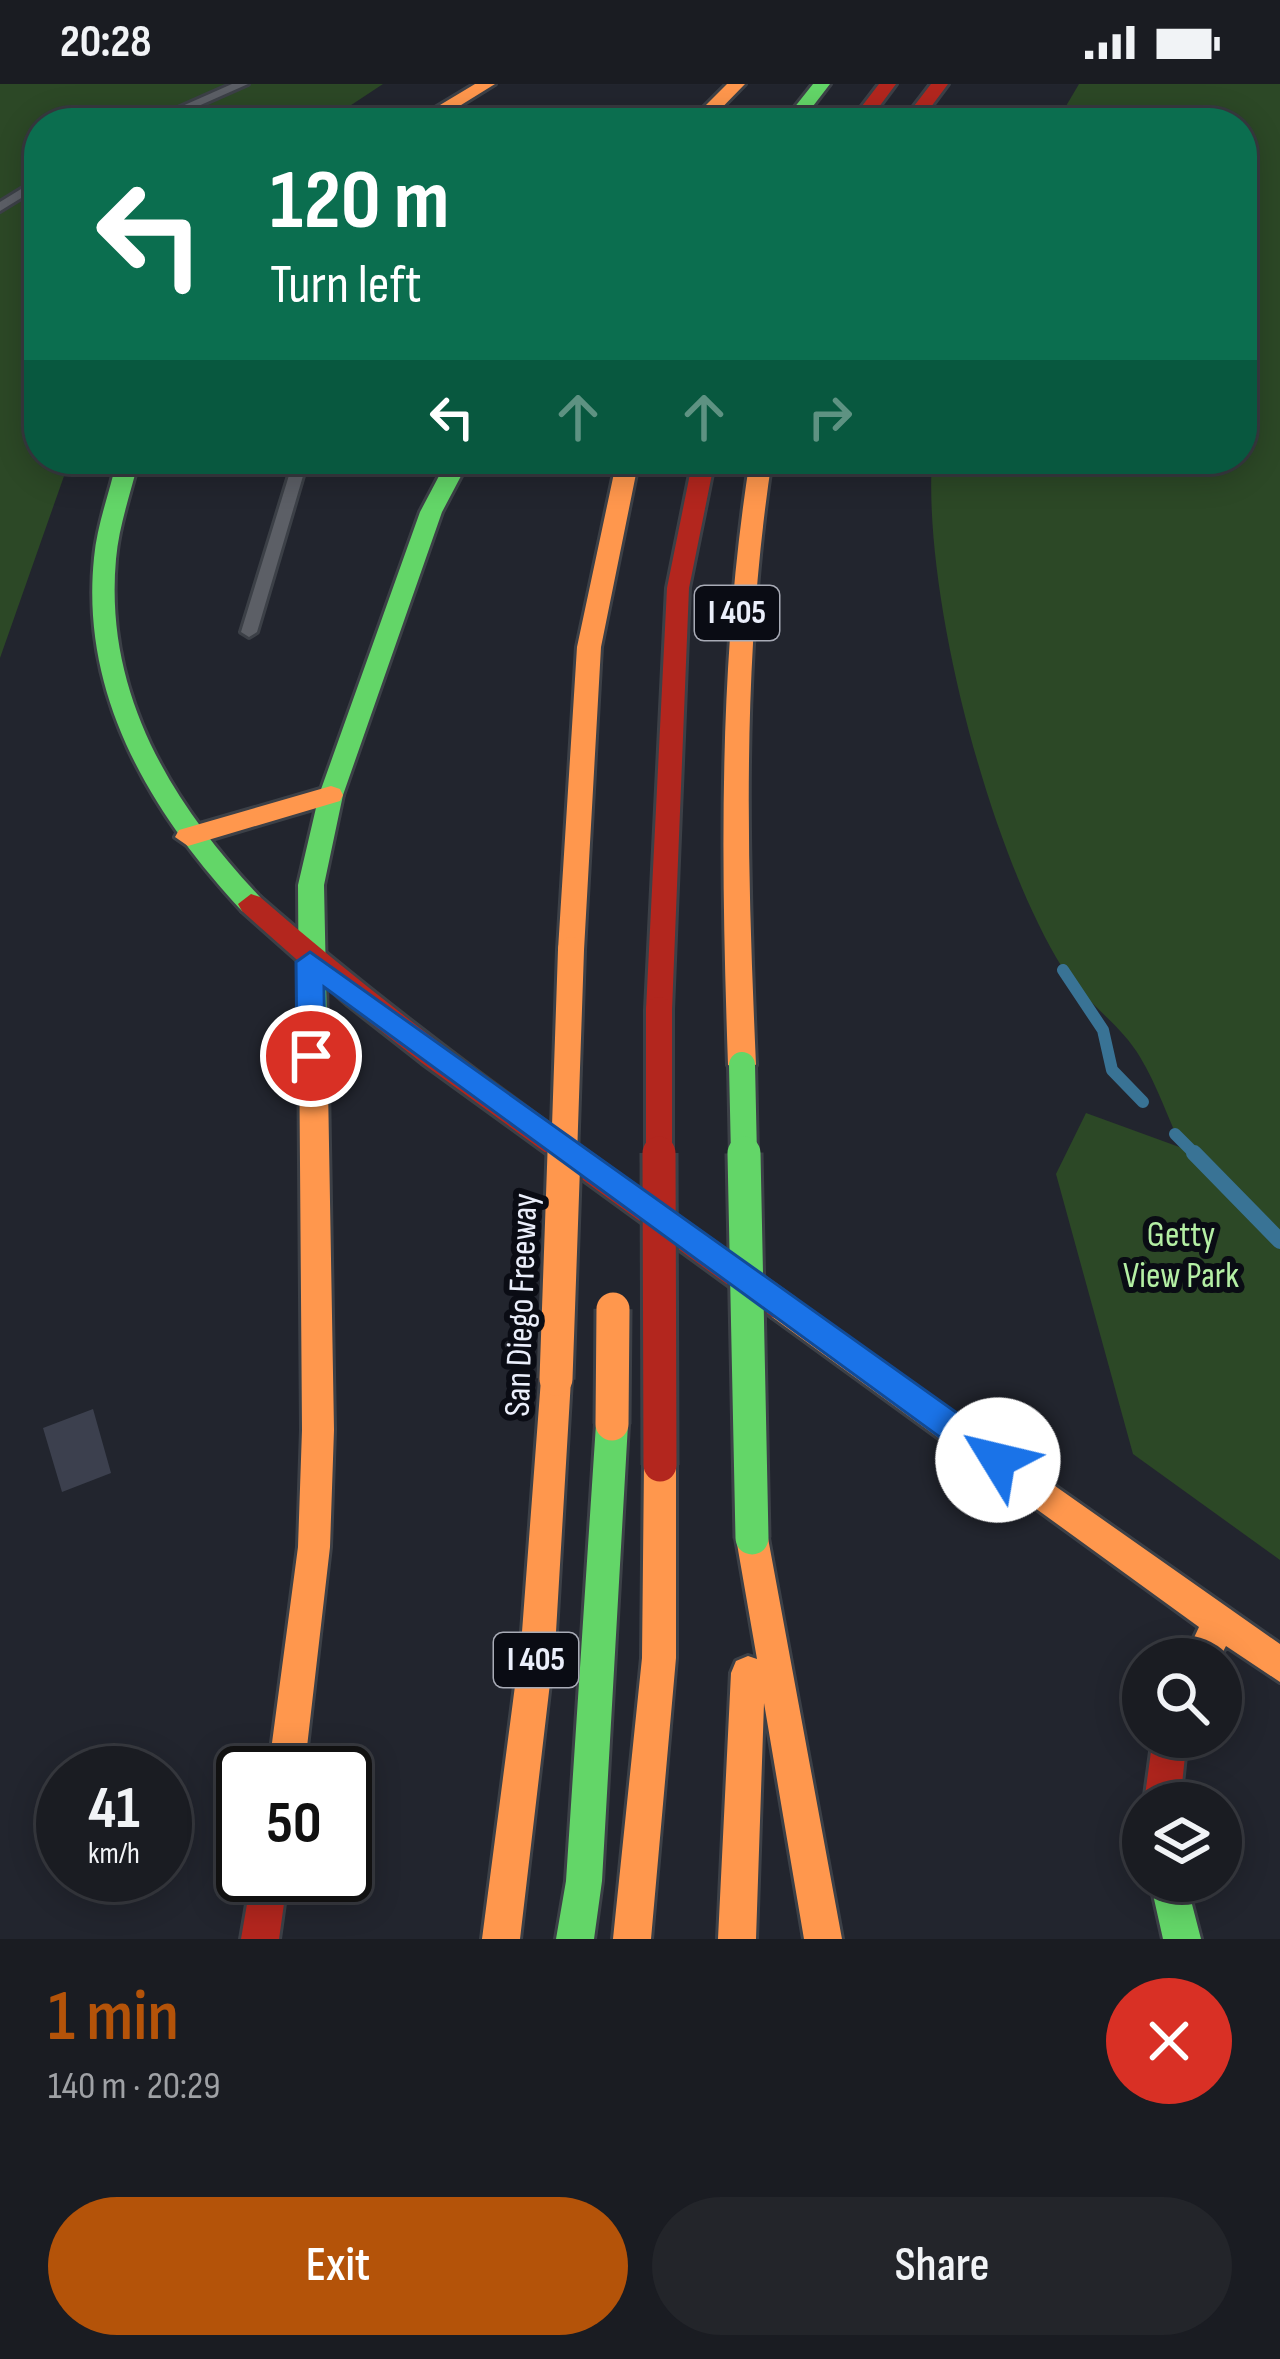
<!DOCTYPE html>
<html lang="en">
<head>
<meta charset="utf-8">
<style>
	body { margin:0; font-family:"Sofia Sans Condensed",sans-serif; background:#23252a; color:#f1f3f6; height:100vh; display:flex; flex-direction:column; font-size:45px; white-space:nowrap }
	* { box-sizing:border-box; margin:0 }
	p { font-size:39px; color:#9fa1a5 }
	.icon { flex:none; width:66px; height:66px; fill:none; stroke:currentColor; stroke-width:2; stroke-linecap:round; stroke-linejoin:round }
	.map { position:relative; height:1855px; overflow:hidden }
	.sheet { display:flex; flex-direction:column; background:#1a1c22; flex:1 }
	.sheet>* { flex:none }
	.guide { position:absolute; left:24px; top:24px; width:1233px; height:366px; border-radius:48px; box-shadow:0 6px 30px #0003,0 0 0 3px #383a40; background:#0b6e4f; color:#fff; overflow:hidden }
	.tools { position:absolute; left:1122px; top:1554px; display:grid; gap:24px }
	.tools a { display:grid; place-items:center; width:120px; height:120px; border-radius:50%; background:#1a1c22; box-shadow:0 6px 30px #0003,0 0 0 3px #383a40; font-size:60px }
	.speed { position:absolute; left:36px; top:1662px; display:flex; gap:24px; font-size:60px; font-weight:700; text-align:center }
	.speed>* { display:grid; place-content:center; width:156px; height:156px; border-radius:50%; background:#1a1c22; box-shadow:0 6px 30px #0003,0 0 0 3px #383a40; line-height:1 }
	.speed small { font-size:30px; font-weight:400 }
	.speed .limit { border:6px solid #111; border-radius:18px; background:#fff; color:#111 }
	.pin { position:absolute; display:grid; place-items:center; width:102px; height:102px; color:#fff; margin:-51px; border:6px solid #fff; border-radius:50%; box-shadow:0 3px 12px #0007 }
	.me { position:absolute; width:132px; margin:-66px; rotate:306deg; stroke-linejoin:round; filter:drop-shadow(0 0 9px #0008) }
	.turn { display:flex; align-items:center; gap:42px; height:252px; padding:0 48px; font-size:54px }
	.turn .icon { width:156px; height:156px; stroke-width:2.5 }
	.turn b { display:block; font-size:84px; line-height:102px }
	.lanes { display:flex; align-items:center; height:114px; padding:0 48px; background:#0003; justify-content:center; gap:60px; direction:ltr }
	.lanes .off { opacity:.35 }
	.round { display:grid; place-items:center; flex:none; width:126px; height:126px; border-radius:63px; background:#23252a }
	.summary { display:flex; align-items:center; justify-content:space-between; height:204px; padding:0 48px }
	h1 { font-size:72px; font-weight:600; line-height:90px; color:#b45309 }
	.button { display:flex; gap:24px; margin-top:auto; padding:24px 48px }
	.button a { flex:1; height:138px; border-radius:72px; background:#b45309; color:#fff; font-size:48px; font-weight:600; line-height:138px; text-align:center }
	.button a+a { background:#23252a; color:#f1f3f6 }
	.status { display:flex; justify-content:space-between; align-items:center; height:84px; padding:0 60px; background:#1a1c22; direction:ltr }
	.status svg { height:33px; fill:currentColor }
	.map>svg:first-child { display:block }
</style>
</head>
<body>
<div class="status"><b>20:28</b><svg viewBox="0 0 49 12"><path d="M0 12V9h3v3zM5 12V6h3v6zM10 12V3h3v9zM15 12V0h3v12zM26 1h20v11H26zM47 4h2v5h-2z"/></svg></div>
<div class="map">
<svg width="1280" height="1855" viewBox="0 0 1280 1855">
	<rect width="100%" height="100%" fill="#22252e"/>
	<!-- green -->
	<path fill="#2c4826" d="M0,0H383L324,39H39V375H70L0,574Z
		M1079,0H1280V1476L1133,1370L1056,1090L1086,1029L1182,1064C1168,1034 1157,1001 1140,973C1120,939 1083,917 1062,883C989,765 923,513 932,375H1242V39H1056Z"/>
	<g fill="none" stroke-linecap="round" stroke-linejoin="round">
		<!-- stream-far1 -->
		<path stroke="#397395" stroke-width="12" d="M1063,886L1103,946L1112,986L1143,1018
			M1175,1050L1197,1072"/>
		<!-- stream -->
		<path stroke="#397395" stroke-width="16" d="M1194,1069L1280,1157"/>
	</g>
	<!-- building -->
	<path fill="#3c404e" d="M93,1325L111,1389L62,1408L43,1344Z"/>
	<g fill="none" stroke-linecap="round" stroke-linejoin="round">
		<defs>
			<path id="lane" d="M232,0H248L160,39H144Z
				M558,26L564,29L554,39H541Z
				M39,94V103L0,127V118Z
				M294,375H308L257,548L249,553L241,548Z"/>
			<path id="fast" d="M813,0H830L800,39H782Z
				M117,375H139C131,408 119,441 116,475C104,609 171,719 260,813L264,820L251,830L242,827C151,729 80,612 94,474C97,440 110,408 117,375Z
				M448,375H470L442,428L343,711L324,801L327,946L323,954H303L299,946L298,801L319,711L420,428Z
				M612,1326L623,1330L628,1340L602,1797L594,1855H556L566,1797L596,1340L601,1330Z
				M1150,1797H1186L1201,1855H1163Z"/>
			<path id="slow" d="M475,0H495L432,39H410Z
				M727,0H745L707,39H688Z
				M617,375H639L601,563L584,866L571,876L558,866L577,563Z
				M750,375H772C741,577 747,777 756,981L752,989H732L728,981C721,777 718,577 750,375Z
				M331,702L340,705L343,711L340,717L188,762L175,753L179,746Z
				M313,935L323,938L327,946L334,1346L330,1463L304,1689H268L298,1463L302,1346L299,946L303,938Z
				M783,1211L1280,1560V1598L1226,1562L1219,1575H1184L1199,1543L772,1233L768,1224L772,1215Z
				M556,1281L567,1285L571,1295L556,1548L520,1855H482L522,1548L541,1295L545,1285Z
				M660,1366L671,1370L676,1381V1574L651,1855H613L642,1574L644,1381L649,1370Z
				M752,1438L764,1443L768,1454L842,1855H804L764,1619L756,1855H718L731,1589L736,1577L748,1572L757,1575L736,1454L740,1443Z"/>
			<path id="jam" d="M879,0H896L867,39H849Z
				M931,0H948L919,39H901Z
				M693,375H715L689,504L672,926L669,934H649L646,926L667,504Z
				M251,810L260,813C428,960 612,1085 794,1215L798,1224L794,1233L783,1237L772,1233L422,979L348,921L242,827L238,820Z
				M1153,1653H1187L1180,1719H1144Z
				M252,1791H288L279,1855H241Z"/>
		</defs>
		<!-- lane casing -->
		<use href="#lane" stroke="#3c4047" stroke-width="6"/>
		<!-- fast casing -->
		<use href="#fast" stroke="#3c4047" stroke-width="6"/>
		<!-- slow casing -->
		<use href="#slow" stroke="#3c4047" stroke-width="6"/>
		<!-- jam casing -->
		<use href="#jam" stroke="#3c4047" stroke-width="6"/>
		<!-- lane -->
		<use href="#lane" fill="#5c5f66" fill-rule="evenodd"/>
		<!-- fast -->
		<use href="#fast" fill="#63d668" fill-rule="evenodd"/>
		<!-- slow -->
		<use href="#slow" fill="#ff974d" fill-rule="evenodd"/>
		<!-- jam -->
		<use href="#jam" fill="#b3261e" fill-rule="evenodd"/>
		<defs>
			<path id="fast-bridge-far1" d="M742,981L744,1072"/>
			<path id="fast-bridge" d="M744,1069L752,1454"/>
			<path id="slow-bridge-far1" d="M564,1072L571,866"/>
			<path id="slow-bridge" d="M556,1295L564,1069
				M612,1340L613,1225"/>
			<path id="jam-bridge-far1" d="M659,926V1072"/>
			<path id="jam-bridge" d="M659,1069L660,1381"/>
		</defs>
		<!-- fast-bridge-far1 casing -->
		<use href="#fast-bridge-far1" stroke="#3c4047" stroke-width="32" stroke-linecap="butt"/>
		<!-- fast-bridge casing -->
		<use href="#fast-bridge" stroke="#3c4047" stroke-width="39" stroke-linecap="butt"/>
		<!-- slow-bridge-far1 casing -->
		<use href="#slow-bridge-far1" stroke="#3c4047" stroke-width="32" stroke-linecap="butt"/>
		<!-- slow-bridge casing -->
		<use href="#slow-bridge" stroke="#3c4047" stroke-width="39" stroke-linecap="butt"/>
		<!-- jam-bridge-far1 casing -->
		<use href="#jam-bridge-far1" stroke="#3c4047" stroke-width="32" stroke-linecap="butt"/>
		<!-- jam-bridge casing -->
		<use href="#jam-bridge" stroke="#3c4047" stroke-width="39" stroke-linecap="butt"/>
		<!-- fast-bridge-far1 -->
		<use href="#fast-bridge-far1" stroke="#63d668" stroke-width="26"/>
		<!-- fast-bridge -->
		<use href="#fast-bridge" stroke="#63d668" stroke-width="33"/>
		<!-- slow-bridge-far1 -->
		<use href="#slow-bridge-far1" stroke="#ff974d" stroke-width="26"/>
		<!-- slow-bridge -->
		<use href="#slow-bridge" stroke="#ff974d" stroke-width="33"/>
		<!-- jam-bridge-far1 -->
		<use href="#jam-bridge-far1" stroke="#b3261e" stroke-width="26"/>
		<!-- jam-bridge -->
		<use href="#jam-bridge" stroke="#b3261e" stroke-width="33"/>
	</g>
	<!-- route -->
	<path fill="#1a73e8" stroke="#114b97" stroke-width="3" d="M310,868L1009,1366L1014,1376L1009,1387L998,1391L986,1387L324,903L325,972L311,983L301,980L297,972L296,878Z"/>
	<g text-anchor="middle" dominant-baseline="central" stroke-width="12" stroke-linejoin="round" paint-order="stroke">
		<!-- shield labels -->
		<g fill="#0a0c14" stroke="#a8abb6" stroke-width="3">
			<rect x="695" y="502" width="84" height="54" rx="9"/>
			<rect x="494" y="1549" width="84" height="54" rx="9"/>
		</g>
		<g font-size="33" font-weight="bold" fill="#ebeffb">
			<text x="737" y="529">I 405</text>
			<text x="536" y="1576">I 405</text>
		</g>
		<!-- park labels -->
		<g font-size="36" fill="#b4efa4" stroke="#0a0c14">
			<text x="1181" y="1151">Getty<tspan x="1181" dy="41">View Park</tspan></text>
		</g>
		<!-- street labels -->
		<g font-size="36" fill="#ebeffb" stroke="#0a0c14">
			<text transform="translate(522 1221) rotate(-88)">San Diego Freeway</text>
		</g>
	</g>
</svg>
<div class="tools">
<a><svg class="icon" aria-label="search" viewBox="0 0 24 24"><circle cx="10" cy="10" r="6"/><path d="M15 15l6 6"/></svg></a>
<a><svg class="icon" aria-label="layers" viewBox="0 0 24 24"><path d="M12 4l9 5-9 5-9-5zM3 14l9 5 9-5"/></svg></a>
</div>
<div class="speed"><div>41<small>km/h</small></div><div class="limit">50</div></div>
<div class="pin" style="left:311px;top:972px;background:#d93025"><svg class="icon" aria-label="arrive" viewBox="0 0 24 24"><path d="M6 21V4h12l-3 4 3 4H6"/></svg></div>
<svg class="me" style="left:998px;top:1376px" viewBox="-20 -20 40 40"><circle r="19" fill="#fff"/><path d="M0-13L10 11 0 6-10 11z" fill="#1a73e8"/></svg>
<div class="guide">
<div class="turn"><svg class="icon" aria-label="left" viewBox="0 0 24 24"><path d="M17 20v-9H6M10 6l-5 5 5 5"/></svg><div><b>120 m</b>Turn left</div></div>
<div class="lanes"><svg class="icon" aria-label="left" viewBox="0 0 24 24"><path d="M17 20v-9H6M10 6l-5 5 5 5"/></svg><svg class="icon off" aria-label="ahead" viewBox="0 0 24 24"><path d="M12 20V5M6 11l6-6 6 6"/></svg><svg class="icon off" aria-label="ahead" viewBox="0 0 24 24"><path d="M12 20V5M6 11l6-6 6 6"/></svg><svg class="icon off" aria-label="right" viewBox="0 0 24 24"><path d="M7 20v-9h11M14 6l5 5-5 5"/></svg></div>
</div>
</div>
<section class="sheet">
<div class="summary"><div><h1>1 min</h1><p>140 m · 20:29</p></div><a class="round" style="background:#d93025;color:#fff"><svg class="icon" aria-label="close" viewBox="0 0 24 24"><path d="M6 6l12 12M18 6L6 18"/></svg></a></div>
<div class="button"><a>Exit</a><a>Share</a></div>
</section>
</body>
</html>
